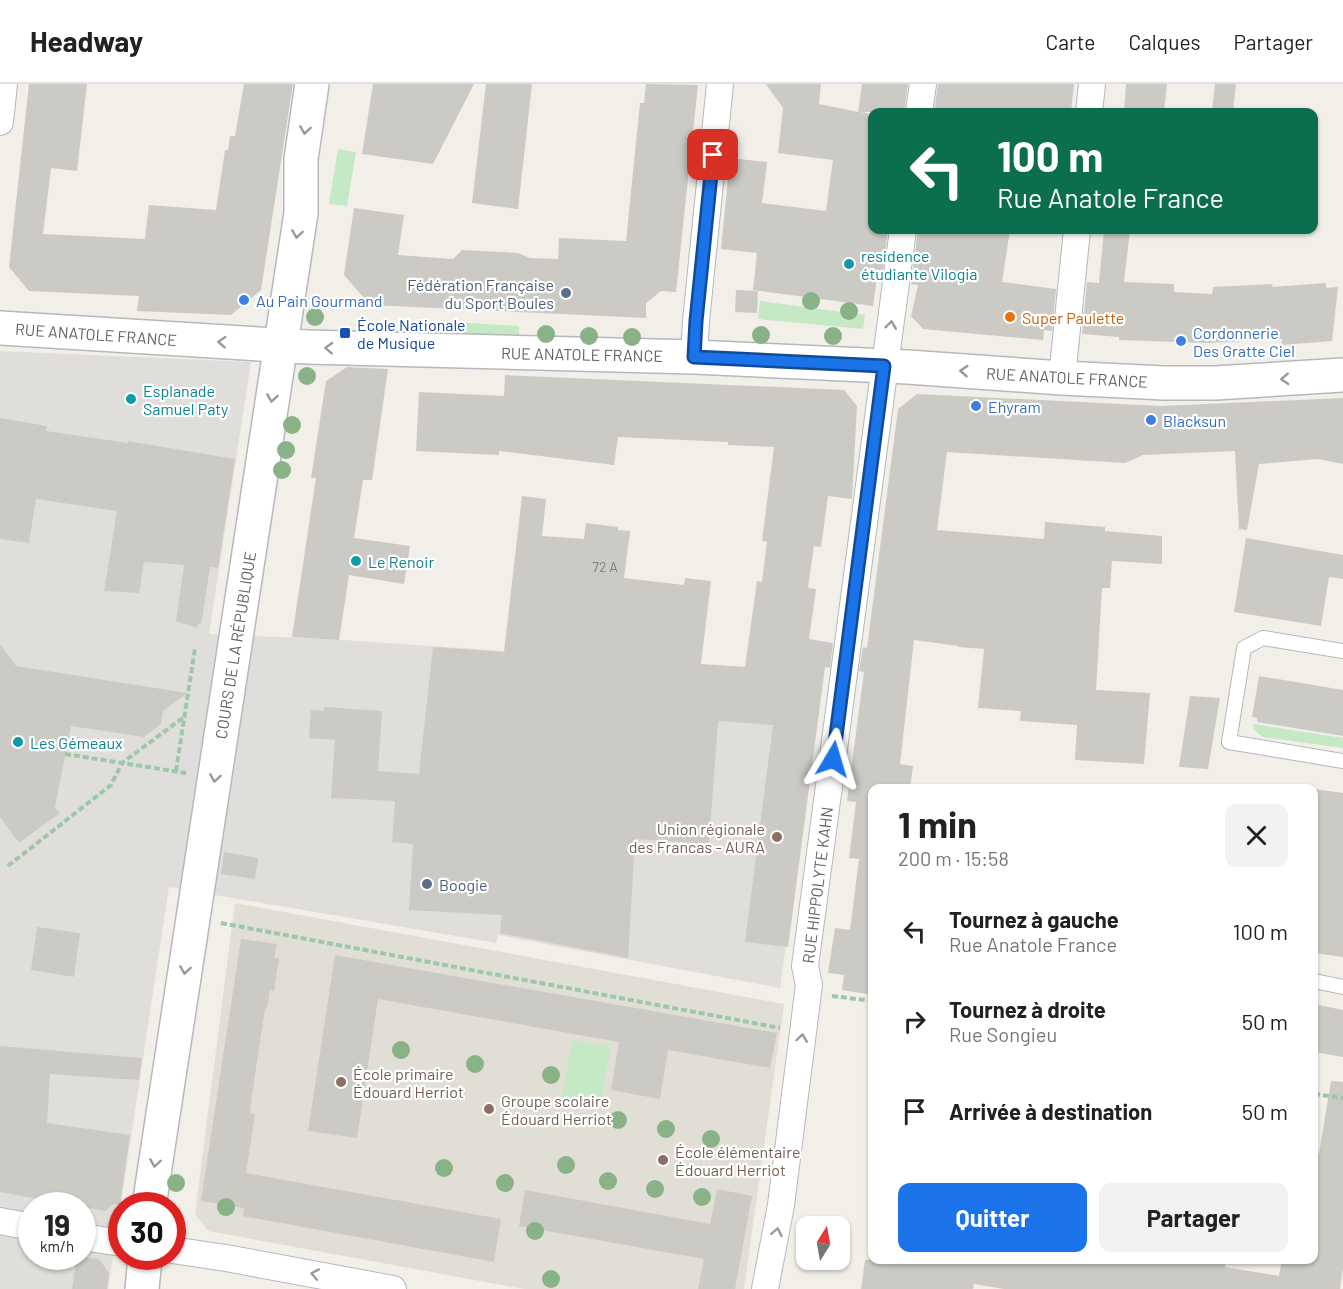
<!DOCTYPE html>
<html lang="fr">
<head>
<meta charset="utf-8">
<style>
	body { margin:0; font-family:Barlow,sans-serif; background:#f2f2f2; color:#222; height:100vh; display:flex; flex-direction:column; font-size:22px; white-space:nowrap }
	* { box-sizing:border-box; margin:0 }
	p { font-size:20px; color:#767676 }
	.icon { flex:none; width:33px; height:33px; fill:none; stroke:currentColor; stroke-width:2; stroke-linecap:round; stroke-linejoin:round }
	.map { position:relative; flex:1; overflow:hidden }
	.drawer { position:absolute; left:868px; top:700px; width:450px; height:480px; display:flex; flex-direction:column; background:#fff; border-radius:12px; box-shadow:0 2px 4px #0004 }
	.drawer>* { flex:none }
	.guide { position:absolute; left:868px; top:24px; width:450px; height:126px; border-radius:12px; box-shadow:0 2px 4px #0004; background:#0b6e4f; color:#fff; overflow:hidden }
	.needle { width:39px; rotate:11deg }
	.tools { position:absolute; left:796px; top:1132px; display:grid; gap:12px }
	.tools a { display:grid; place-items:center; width:54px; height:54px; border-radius:12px; background:#fff; box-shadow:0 2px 4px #0004; font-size:30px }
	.speed { position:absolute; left:18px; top:1108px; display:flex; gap:12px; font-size:30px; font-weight:700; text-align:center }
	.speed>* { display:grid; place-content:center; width:78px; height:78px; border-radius:50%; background:#fff; box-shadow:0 2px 4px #0004; line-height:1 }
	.speed small { font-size:15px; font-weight:400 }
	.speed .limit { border:9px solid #d22; background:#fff; color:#111 }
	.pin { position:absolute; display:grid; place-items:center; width:51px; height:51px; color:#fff; margin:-26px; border-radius:12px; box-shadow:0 3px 9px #0006 }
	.me { position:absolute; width:66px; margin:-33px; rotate:7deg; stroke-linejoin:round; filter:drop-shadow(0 0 4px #0008) }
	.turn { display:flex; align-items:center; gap:21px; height:126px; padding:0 30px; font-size:27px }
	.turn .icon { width:78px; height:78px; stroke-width:2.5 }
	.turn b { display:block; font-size:42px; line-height:51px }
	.round { display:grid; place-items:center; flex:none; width:63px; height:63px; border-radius:12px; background:#f2f2f2 }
	.overview { display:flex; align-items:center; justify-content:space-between; height:102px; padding:0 30px }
	h1 { font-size:36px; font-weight:700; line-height:45px }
	.primary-button { display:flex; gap:12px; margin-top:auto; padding:12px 30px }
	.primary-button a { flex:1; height:69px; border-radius:12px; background:#1a73e8; color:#fff; font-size:24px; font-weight:700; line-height:69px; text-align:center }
	.primary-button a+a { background:#f2f2f2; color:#222 }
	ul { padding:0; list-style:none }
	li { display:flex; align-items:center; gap:18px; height:90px; padding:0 30px }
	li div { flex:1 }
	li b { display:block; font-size:22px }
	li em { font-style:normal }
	header { display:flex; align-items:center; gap:36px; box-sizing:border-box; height:84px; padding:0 30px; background:#fff; border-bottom:2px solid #e0e0e0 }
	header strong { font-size:28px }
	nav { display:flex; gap:33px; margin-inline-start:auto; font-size:21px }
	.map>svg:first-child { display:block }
</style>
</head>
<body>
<header>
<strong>Headway</strong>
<nav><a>Carte</a><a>Calques</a><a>Partager</a></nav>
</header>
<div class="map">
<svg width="1343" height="1205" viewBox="0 0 1343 1205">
	<rect width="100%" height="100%" fill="#f1efe8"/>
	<!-- industrial -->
	<path fill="#e0deda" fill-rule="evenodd" d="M0,267L251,278L209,550L329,555L824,589L780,904L498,851L496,859L169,803L108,1205H0ZM32,1122H82V1173H32Z"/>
	<!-- education -->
	<path fill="#e1ded6" d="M235,819L784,920L744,1205H524L208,1147L195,1130Z"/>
	<!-- green -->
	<path fill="#c5e8c5" d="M338,65L356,68L347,122L329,120Z
		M760,217L865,231L863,245L758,235Z
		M453,238L519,242V255L452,251Z
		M1253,640L1343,654V664L1263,653L1254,646Z
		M572,956L610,963L600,1025L561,1019Z"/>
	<!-- building -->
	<path fill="#cccac5" d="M29,0H87L77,87L51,84L43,150L145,155L149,121L216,126L225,66H228L230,52H235L244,0H293L261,206L231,231L137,227L139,212L29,207L9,183Z
		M373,0H474L433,80L362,70Z
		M486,0H532L518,125L472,119Z
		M646,0L698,1L676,208L661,207L646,219V234L370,221L344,191L354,124L404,131L398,171L453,175L462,166L518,169L530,174L558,175L559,154L626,157L640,19H644Z
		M766,0H821L819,20L858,28L862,0H908L904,28H861L873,31V146H888L882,194L877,193L873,222L753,206L757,169L721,165L730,74L767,78L762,119L826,127L833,76L778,69L783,24Z
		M938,0H1074L1071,28H934Z
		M1126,0H1167L1164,28H1124Z
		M1215,0H1236L1233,28H1212Z
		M918,146H1010L1002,198L1056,205L1052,247L1044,246L1043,256L923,245L911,232L918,201L911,200Z
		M1104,146H1130L1124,198L1174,200V208L1212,210L1213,203L1273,200L1272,203L1326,199V204L1338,203L1332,257L1282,261V255L1207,259L1119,256V253L1082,250L1087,198L1099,199Z
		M736,206L758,207L757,229L735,228Z
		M347,283L388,285L372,396H363L354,454L410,462L404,500L349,491L339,556L292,553L316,394H311L326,297Z
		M505,291L844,306L857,322L852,415L828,412L821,463L814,462L808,504L816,505L809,555L833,559L830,584L825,583L788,863L745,858L773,641L718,637L709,760L635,755L628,874L500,849L502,831L409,826L413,760L392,758L395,717L331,714L335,656L309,654L311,626L324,627V623L382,627L378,687L419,690L433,563L504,568L522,412L546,415L542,452L584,455L586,439L618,443V446L630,447L624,494L684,501L685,494L711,497L701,580L745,583L757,497L762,498L767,458L762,457L774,363L728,361V358L618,353L614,381L499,367V371L416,367L419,308L504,312Z
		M917,310L1161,322L1343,314V380L1318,375L1259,380L1247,446L1239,445L1235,367L1143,371L1125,379L947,368L937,446L1044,455L1045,438L1105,443V447L1162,452V480L1112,477L1110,504H1102L1096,606L1150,609L1144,680L1075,676L1077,641L1020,637L1021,627L978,624L984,565L958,563V562L914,556L900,680L913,682L910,705H873V911L842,906L844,891L828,889L835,844L850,846L859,775L849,774L856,718L847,717L864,588L859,587L863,563L867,564L898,325Z
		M0,334L47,342L46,347L128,359V357L235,375L218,484L210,483L201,541L198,540L197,544L176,537L184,481L144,478L139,509L104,507L117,427L36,415L29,459L0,455Z
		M1246,454L1343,471V495L1329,493L1321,542L1234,528Z
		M0,560L16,582L187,609L163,627L161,640L144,653L71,642L55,723L60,729L19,759L0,733Z
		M1259,592L1343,606V652L1257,638V634L1252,633Z
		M1190,612L1220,614L1208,685L1179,683Z
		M1314,705L1343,709V873L1314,869Z
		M224,768L258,774L255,795L221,790Z
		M37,843L80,849L74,893L31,886Z
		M241,855L277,860L274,874H279L274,907L270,906L267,925H265L252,1011L250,1029L255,1030L246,1089L501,1135L494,1178L243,1132L244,1124L201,1117Z
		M335,871L777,949L770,984L668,966L660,1015L611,1006L619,958L378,915L357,1054L308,1047Z
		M1314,920L1343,926V973L1314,968Z
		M0,962L142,974L139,996L50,990L47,1039L130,1051L120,1120H114L105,1127L0,1108Z
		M1331,997L1343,998V1184L1340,1205H1004L974,1200L973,1205H861L865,1176H1226L1225,1183L1279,1192L1282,1176H1314V1069L1319,1070Z
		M717,1105L752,1112L735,1205H698L704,1175L519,1142L525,1106L710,1140Z
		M77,1173L99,1175L109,1189L107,1205H72Z"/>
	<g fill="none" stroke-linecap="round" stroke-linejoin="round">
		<defs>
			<path id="service" d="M1343,567L1263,554L1244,564L1229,658L1343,677
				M1314,897L1343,903"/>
			<path id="minor" d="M919,28L923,0
				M1089,28L1092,0
				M0,38L4,0
				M694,273L696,237L720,0
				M1062,294L1077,146
				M0,1137L32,1143
				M82,1153L122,1159
				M172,1166L226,1174L393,1205
				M765,1205L781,1121L809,901L805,882L903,146"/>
			<path id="tertiary" d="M0,244L308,263L694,273L908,283L1062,294L1164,299H1215L1343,291
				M149,1122L301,129V75L312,0
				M142,1205L145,1173"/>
		</defs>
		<!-- service casing -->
		<use href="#service" stroke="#b5b8bc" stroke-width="16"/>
		<!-- minor casing -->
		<use href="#minor" stroke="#b5b8bc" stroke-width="28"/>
		<!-- tertiary casing -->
		<use href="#tertiary" stroke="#b5b8bc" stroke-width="36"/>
		<!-- path -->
		<path stroke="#9cc7a9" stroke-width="4" stroke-dasharray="6 3" stroke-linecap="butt" d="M65,670L186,689
			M176,687L195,564
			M8,782L111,701L122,679L184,633
			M221,839L780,944
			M832,912L873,917
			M1314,1010L1343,1014"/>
		<!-- service -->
		<use href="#service" stroke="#fff" stroke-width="14"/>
		<!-- minor -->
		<use href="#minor" stroke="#fff" stroke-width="26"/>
		<!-- tertiary -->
		<use href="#tertiary" stroke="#fff" stroke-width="33"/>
	</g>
	<!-- trees -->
	<g fill="#89b387">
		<circle cx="811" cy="217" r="9"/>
		<circle cx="849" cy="227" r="9"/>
		<circle cx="315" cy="233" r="9"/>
		<circle cx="546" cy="250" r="9"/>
		<circle cx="761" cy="251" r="9"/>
		<circle cx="589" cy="252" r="9"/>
		<circle cx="833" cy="252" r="9"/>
		<circle cx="632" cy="253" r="9"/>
		<circle cx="307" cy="292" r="9"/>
		<circle cx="292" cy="341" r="9"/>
		<circle cx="286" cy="366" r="9"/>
		<circle cx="282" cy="386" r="9"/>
		<circle cx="401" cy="966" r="9"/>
		<circle cx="475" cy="980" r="9"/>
		<circle cx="551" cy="991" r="9"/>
		<circle cx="618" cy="1036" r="9"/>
		<circle cx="666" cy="1045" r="9"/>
		<circle cx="711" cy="1055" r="9"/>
		<circle cx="566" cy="1081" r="9"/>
		<circle cx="444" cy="1084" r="9"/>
		<circle cx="608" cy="1097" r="9"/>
		<circle cx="176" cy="1099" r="9"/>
		<circle cx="505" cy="1099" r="9"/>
		<circle cx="655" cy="1105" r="9"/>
		<circle cx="702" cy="1113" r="9"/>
		<circle cx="226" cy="1123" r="9"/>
		<circle cx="535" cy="1147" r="9"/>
		<circle cx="551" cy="1195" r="9"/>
	</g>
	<!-- one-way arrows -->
	<defs><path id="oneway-chevron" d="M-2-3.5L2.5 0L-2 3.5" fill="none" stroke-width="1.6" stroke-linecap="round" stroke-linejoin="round" transform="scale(1.5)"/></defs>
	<g stroke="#979a9d">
		<use href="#oneway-chevron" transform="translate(305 46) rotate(99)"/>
		<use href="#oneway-chevron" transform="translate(297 150) rotate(99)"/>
		<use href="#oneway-chevron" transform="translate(891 241) rotate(-83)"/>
		<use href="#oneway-chevron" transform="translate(222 258) rotate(-176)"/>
		<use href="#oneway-chevron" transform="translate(329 264) rotate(-177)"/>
		<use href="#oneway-chevron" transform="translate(964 287) rotate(-176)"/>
		<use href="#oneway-chevron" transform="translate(1285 295) rotate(177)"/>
		<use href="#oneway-chevron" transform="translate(272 314) rotate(99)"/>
		<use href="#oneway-chevron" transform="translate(215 694) rotate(99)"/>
		<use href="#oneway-chevron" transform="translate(185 886) rotate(99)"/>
		<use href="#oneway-chevron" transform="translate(802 954) rotate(-82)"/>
		<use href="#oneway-chevron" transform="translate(155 1079) rotate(99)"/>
		<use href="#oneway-chevron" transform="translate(777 1148) rotate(-79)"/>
		<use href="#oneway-chevron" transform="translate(315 1190) rotate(-169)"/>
	</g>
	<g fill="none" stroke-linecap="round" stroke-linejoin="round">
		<defs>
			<path id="route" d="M713,71L696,237L694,273L884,282L833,675"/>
		</defs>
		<!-- route casing -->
		<use href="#route" stroke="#114b97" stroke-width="15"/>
		<!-- route -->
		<use href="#route" stroke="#1a73e8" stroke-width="10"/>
	</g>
	<!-- markers -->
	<g fill="#0f9aa8" stroke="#fff" stroke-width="2">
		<circle cx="849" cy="180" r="6"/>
		<circle cx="131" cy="315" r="6"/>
		<circle cx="356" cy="477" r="6"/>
		<circle cx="18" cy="658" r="6"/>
	</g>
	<g fill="#5c6f8a" stroke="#fff" stroke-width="2">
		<circle cx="566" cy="209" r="6"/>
		<circle cx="427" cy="800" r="6"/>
	</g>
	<g fill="#3f7fe0" stroke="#fff" stroke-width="2">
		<circle cx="244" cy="216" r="6"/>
		<circle cx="1181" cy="257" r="6"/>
		<circle cx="976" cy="322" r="6"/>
		<circle cx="1151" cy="336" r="6"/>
	</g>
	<circle fill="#e8710a" stroke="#fff" stroke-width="2" cx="1010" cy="233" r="6"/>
	<rect fill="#1a4fb4" stroke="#fff" stroke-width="2" x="339" y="243" width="12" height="12" rx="3"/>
	<g fill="#8d6e63" stroke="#fff" stroke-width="2">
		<circle cx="777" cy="753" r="6"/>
		<circle cx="341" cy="998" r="6"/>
		<circle cx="489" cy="1025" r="6"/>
		<circle cx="663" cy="1076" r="6"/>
	</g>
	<g text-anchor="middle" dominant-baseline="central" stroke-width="4.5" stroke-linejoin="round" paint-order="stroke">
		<!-- number labels -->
		<g font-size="14" fill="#7a7d7f">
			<text x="605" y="482">72 A</text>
		</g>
		<!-- culture labels -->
		<g font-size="16" fill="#0d838f" stroke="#fff" text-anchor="start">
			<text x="861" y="171">residence<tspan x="861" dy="18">étudiante Vilogia</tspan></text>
			<text x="143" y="306">Esplanade<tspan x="143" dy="18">Samuel Paty</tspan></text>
			<text x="368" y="477">Le Renoir</text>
			<text x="30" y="658">Les Gémeaux</text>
		</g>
		<!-- service labels -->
		<g font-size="16" fill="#4e5e75" stroke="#fff" text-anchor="end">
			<text x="554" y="200">Fédération Française<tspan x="554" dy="18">du Sport Boules</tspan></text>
			<text x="439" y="800" text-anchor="start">Boogie</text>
		</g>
		<!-- shop labels -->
		<g font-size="16" fill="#366cbe" stroke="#fff" text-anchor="start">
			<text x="256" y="216">Au Pain Gourmand</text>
			<text x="1193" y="248">Cordonnerie<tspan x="1193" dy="18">Des Gratte Ciel</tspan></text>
			<text x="988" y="322">Ehyram</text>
			<text x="1163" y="336">Blacksun</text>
		</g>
		<!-- food labels -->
		<g font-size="16" fill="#c56008" stroke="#fff" text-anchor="start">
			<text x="1022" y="233">Super Paulette</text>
		</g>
		<!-- transit labels -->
		<g font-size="16" fill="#164399" stroke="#fff" text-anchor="start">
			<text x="357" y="240">École Nationale<tspan x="357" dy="18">de Musique</tspan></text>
		</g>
		<!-- street labels -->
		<g font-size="16" fill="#5f6368" stroke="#fff">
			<text transform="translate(96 250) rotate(4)">RUE ANATOLE FRANCE</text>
			<text transform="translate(582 270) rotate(1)">RUE ANATOLE FRANCE</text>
			<text transform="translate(1067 293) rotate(3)">RUE ANATOLE FRANCE</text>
			<text transform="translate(235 561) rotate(-81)">COURS DE LA RÉPUBLIQUE</text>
			<text transform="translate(817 801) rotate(-83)">RUE HIPPOLYTE KAHN</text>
		</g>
		<!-- education labels -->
		<g font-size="16" fill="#785e54" stroke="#fff" text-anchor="start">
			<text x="765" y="744" text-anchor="end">Union régionale<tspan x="765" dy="18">des Francas - AURA</tspan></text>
			<text x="353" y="989">École primaire<tspan x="353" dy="18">Édouard Herriot</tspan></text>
			<text x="501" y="1016">Groupe scolaire<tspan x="501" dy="18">Édouard Herriot</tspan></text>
			<text x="675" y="1067">École élémentaire<tspan x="675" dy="18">Édouard Herriot</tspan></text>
		</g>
	</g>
</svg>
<div class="tools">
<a><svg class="needle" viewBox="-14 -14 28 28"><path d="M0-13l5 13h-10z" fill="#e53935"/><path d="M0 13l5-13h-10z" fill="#767676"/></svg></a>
</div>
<div class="speed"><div>19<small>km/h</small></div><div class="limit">30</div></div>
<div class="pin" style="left:713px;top:71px;background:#d93025"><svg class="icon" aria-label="arrive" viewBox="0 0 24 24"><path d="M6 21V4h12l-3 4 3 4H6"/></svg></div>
<svg class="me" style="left:833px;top:675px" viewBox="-20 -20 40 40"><path d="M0-17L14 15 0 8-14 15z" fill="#1a73e8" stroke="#fff" stroke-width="4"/></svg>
<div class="guide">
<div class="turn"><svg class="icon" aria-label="left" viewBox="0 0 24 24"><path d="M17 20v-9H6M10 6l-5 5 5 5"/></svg><div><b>100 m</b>Rue Anatole France</div></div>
</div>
<section class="drawer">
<div class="overview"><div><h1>1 min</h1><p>200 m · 15:58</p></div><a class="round"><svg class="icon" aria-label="close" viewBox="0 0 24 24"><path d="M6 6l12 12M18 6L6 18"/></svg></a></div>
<ul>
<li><svg class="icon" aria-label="left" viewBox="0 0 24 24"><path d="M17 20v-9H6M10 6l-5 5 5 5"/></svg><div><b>Tournez à gauche</b><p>Rue Anatole France</p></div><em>100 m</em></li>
<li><svg class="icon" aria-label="right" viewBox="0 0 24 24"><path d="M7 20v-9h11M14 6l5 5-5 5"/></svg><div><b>Tournez à droite</b><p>Rue Songieu</p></div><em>50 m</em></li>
<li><svg class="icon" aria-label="arrive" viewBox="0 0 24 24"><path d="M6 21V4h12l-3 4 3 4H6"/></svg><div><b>Arrivée à destination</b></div><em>50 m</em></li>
</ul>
<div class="primary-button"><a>Quitter</a><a>Partager</a></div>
</section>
</div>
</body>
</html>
